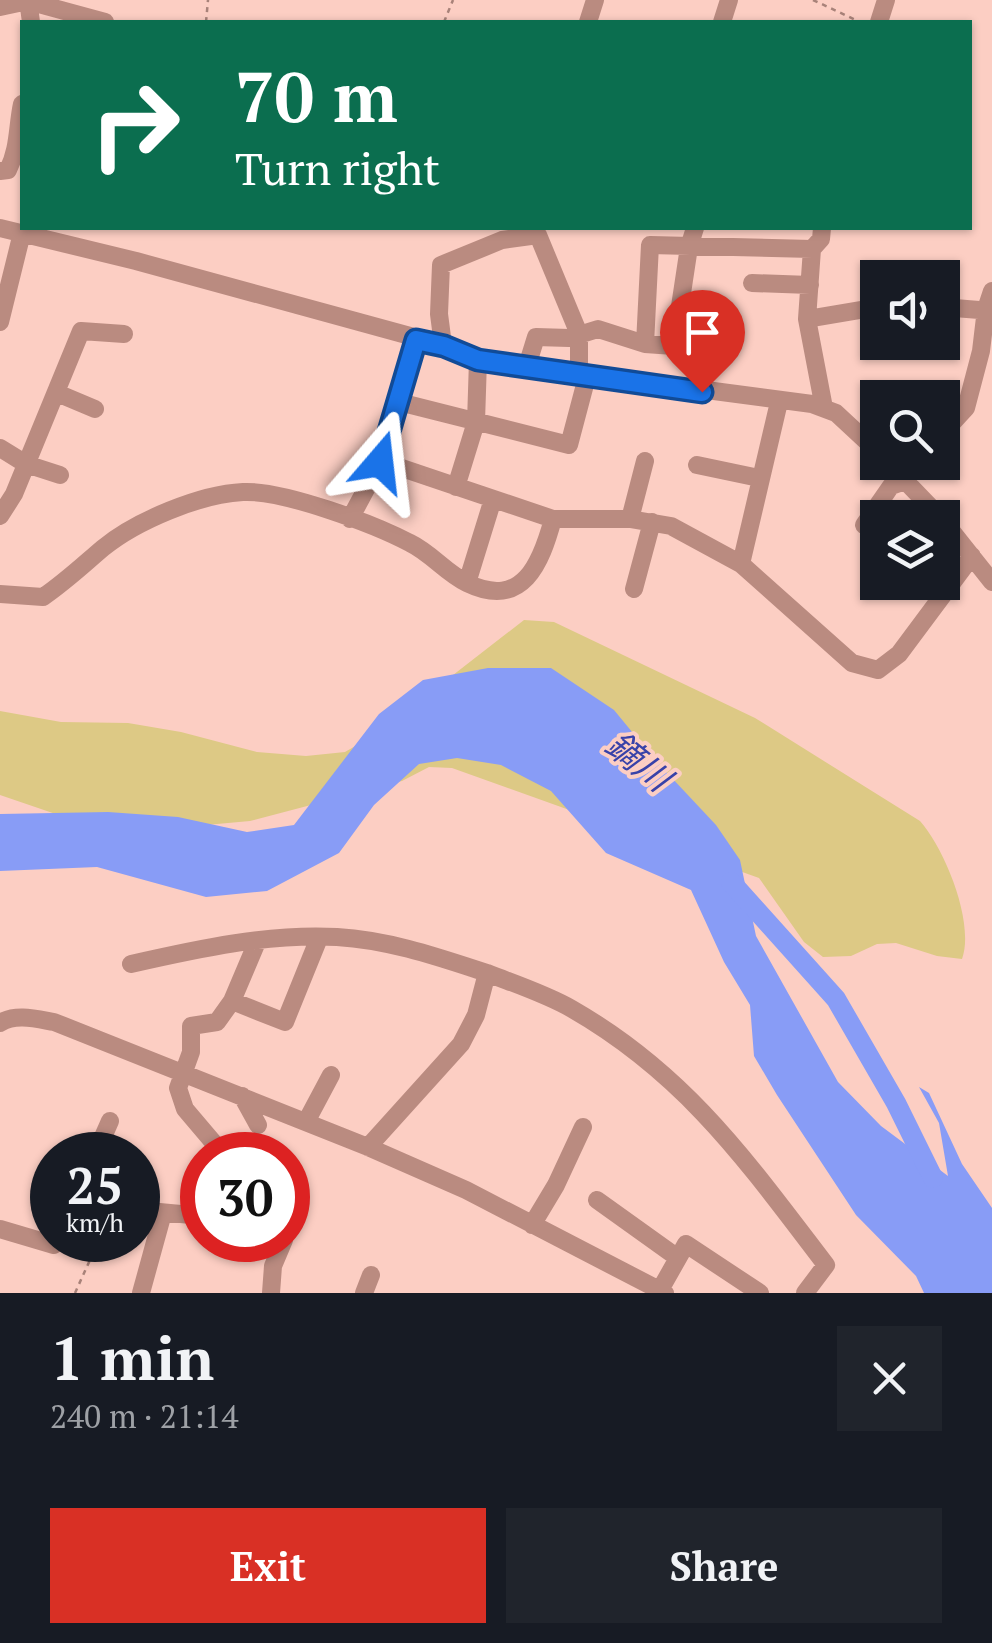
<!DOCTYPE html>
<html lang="en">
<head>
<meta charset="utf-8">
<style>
	body { margin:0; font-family:"PT Serif","Noto Sans JP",serif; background:#20242c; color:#f1f3f6; height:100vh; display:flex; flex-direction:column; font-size:38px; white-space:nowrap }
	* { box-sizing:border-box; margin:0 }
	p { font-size:32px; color:#9ea1a6 }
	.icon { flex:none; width:55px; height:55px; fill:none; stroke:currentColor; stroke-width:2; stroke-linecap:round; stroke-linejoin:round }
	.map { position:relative; height:1293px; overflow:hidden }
	.side { display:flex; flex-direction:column; background:#171b24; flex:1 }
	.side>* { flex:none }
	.hud { position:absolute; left:20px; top:20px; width:952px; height:210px; border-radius:0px; box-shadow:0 2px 8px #0004; background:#0b6e4f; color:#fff; overflow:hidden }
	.tools { position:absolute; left:860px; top:260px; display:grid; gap:20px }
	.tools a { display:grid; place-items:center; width:100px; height:100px; border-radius:0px; background:#171b24; box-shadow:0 2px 8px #0004; font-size:50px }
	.speed { position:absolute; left:30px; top:1132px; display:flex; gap:20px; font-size:50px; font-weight:700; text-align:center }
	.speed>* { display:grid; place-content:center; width:130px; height:130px; border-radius:50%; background:#171b24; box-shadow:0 2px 8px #0004; line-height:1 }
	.speed small { font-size:25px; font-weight:400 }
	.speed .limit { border:15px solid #d22; background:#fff; color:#111 }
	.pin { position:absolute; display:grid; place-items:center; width:85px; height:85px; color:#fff; margin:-102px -42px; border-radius:50% 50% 50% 0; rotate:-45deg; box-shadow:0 0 10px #0007 }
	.pin .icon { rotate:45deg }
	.me { position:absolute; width:110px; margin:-55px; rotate:17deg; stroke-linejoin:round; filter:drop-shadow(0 0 8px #0008) }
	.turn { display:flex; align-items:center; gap:35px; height:210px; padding:0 50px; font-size:45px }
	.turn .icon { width:130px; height:130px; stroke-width:2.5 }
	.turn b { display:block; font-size:70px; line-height:85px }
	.round { display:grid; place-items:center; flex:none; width:105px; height:105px; border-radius:0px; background:#20242c }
	.headline { display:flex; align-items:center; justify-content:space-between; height:170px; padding:0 50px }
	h1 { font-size:60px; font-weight:700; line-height:75px }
	.cta { display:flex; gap:20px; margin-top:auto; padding:20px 50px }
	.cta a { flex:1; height:115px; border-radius:0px; background:#d93025; color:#fff; font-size:40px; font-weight:700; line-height:115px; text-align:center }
	.cta a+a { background:#20242c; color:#f1f3f6 }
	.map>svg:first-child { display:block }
</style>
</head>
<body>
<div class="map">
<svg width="992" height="1293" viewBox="0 0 992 1293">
	<rect width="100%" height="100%" fill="#fccec3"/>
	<!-- green -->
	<path fill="#ddc985" d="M524,620L554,622L755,718L920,821C945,849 975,923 962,959L937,956L896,943L877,944L851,956L823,957L804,942L759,878L452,768L429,767L402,781L250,821L140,831L82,823L0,795V711L61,722L128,723L181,732L257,752L306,756L345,752L381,731Z"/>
	<!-- water -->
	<path fill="#889cf6" d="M488,668H551L614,710L656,761L716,825L740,860L756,936L838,1082L881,1126L948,1176L939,1123L919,1087L929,1093L962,1164L992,1208V1293H924L916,1276L856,1215L777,1095L754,1056L750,1005L724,962L691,890L606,853L551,791L501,765L457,758L419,764L374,805L339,853L267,891L206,897L97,867L0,871V814L108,812L178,817L247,832L294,825L379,714L423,680Z"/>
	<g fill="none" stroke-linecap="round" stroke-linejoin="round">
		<!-- river -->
		<path stroke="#889cf6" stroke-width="20" d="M731,882L836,999L896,1103L933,1178"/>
		<!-- path -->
		<path stroke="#a88279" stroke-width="2.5" stroke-dasharray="5 5" stroke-linecap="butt" d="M813,0L860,22
			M206,22L208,0
			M444,22L453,0
			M75,1293L99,1240"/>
		<!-- minor -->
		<path stroke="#ba8b80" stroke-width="18" d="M28,0L31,22
			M0,7L28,1L105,22
			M588,22L595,0
			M722,22L729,0
			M879,22L886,0
			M0,171L8,170C19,148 17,127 22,104
			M0,228L136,261L443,345L478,360L812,404L836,413L878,452
			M812,249L807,319L824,408
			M752,283L810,285
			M942,307L992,311
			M807,319L878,307
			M0,322L22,233
			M645,344L650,245L812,249L821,239L822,228
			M443,345L439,314L441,265L502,240L538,235L579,334V375
			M527,366L536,337L569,338L598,329L645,344L674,346L689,247L695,228
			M57,393L95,409
			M399,402L569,445L587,377
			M942,434L966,408L981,351L986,309L992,291
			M0,448L26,464L60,475
			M381,461L553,519
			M887,462L941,518
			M697,465L759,478
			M456,487L476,422L478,360
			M0,516L14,494L81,331L124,334
			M350,519L381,461L416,340
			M630,519L645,461
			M942,519L992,582
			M864,525L891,486L905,481L921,462
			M741,564L779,402
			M467,583L493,499
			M634,589L652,522
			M0,594L43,597C65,582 83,565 103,548C136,521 200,494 243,492C283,490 374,524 410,543C431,553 446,573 467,583C523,610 541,563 553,519H630L671,526L741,564L852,663L878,670L899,654L972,556
			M257,942L232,1001L285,1022L319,938
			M131,964C197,949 270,933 337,937C389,940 438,957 487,973L476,1015L461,1044L368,1147
			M487,973C515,984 546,994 572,1009C687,1075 748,1163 826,1265L805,1293
			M0,1023C15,1013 37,1019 54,1022L368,1147L466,1190L665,1293
			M242,1096L258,1125
			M306,1122L331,1075
			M95,1155L110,1121
			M224,1155L185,1109L178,1088L191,1052V1026L217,1022L232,1001
			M597,1200L678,1258
			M138,1210L202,1216
			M288,1219L291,1221L288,1230
			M532,1225L556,1185L583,1127
			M0,1229L54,1245L56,1240
			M660,1290L686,1244L760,1293
			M141,1293L163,1213
			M271,1293L273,1266L284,1240
			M364,1293L371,1275"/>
	</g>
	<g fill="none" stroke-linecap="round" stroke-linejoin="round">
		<defs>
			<path id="route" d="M380,462L416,340L444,346L478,360L702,392"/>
		</defs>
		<!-- route casing -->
		<use href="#route" stroke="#114b97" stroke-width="25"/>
		<!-- route -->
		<use href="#route" stroke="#1a73e8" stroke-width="18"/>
	</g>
	<g text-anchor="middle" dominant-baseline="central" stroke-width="8" stroke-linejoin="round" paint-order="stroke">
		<!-- water labels -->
		<g font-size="35" font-style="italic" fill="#3842a9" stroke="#fccec3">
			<text transform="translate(639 761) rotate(39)">鏑川</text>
		</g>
	</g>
</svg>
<div class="tools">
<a><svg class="icon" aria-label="sound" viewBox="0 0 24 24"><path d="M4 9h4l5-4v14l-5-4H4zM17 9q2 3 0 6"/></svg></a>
<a><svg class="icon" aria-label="search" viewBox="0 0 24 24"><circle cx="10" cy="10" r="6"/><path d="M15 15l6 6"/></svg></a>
<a><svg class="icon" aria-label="layers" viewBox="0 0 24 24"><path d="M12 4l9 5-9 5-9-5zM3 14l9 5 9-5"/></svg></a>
</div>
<div class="speed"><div>25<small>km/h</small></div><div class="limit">30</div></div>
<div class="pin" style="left:702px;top:392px;background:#d93025"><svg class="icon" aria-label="arrive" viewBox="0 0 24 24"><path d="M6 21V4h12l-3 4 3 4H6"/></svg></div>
<svg class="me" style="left:380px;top:462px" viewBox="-20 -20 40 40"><path d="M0-17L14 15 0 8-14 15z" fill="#1a73e8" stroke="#fff" stroke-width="4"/></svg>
<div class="hud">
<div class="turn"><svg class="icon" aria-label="right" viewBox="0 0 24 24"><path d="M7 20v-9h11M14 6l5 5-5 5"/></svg><div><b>70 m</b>Turn right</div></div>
</div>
</div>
<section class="side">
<div class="headline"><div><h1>1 min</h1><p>240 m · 21:14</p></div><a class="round"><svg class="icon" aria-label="close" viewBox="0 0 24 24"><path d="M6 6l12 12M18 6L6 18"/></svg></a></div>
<div class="cta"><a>Exit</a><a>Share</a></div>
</section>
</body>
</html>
